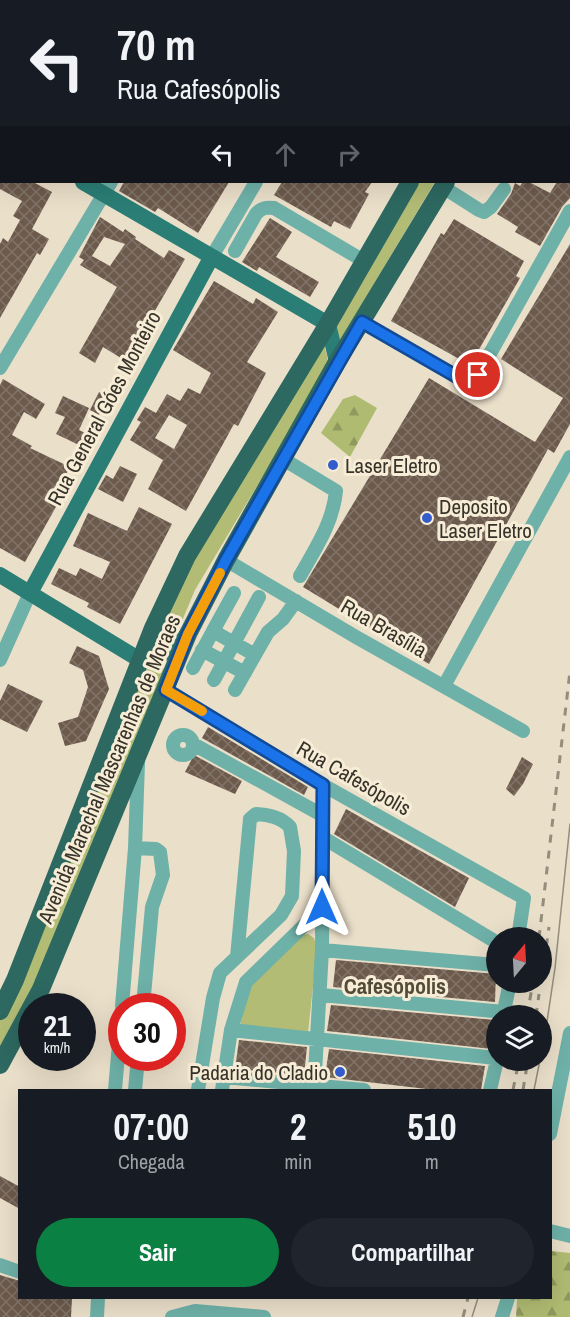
<!DOCTYPE html>
<html lang="pt">
<head>
<meta charset="utf-8">
<style>
	body { margin:0; font-family:"Archivo Narrow",sans-serif; background:#20242c; color:#f1f3f6; height:100vh; display:flex; flex-direction:column; font-size:22px; white-space:nowrap }
	* { box-sizing:border-box; margin:0 }
	p { font-size:20px; color:#9ea1a6 }
	.icon { flex:none; width:33px; height:33px; fill:none; stroke:currentColor; stroke-width:2; stroke-linecap:round; stroke-linejoin:round }
	.map { position:relative; flex:1; overflow:hidden }
	.details { position:absolute; left:18px; top:1089px; width:534px; height:210px; display:flex; flex-direction:column; background:#171b24; border-radius:0px; box-shadow:0 6px 24px #0002 }
	.details>* { flex:none }
	.guide { position:absolute; left:0px; top:0px; width:570px; height:183px; box-shadow:0 6px 24px #0002; background:#171b24; color:#f1f3f6; overflow:hidden }
	.needle { width:39px; rotate:18deg }
	.controls { position:absolute; left:486px; top:927px; display:grid; gap:12px }
	.controls a { display:grid; place-items:center; width:66px; height:66px; border-radius:50%; background:#171b24; box-shadow:0 6px 24px #0002; font-size:30px }
	.speed { position:absolute; left:18px; top:993px; display:flex; gap:12px; font-size:30px; font-weight:700; text-align:center }
	.speed>* { display:grid; place-content:center; width:78px; height:78px; border-radius:50%; background:#171b24; box-shadow:0 6px 24px #0002; line-height:1 }
	.speed small { font-size:15px; font-weight:400 }
	.speed .limit { border:9px solid #d22; background:#fff; color:#111 }
	.pin { position:absolute; display:grid; place-items:center; width:51px; height:51px; color:#fff; margin:-26px; border:3px solid #fff; border-radius:50%; box-shadow:0 2px 6px #0007 }
	.me { position:absolute; width:66px; margin:-33px; rotate:0deg; stroke-linejoin:round; filter:drop-shadow(0 0 4px #0008) }
	.turn { display:flex; align-items:center; gap:21px; height:126px; padding:0 18px; font-size:27px }
	.turn .icon { width:78px; height:78px; stroke-width:2.5 }
	.turn b { display:block; font-size:42px; line-height:51px }
	.lanes { display:flex; align-items:center; height:57px; padding:0 18px; background:#0003; justify-content:center; gap:30px; direction:ltr }
	.lanes .off { opacity:.35 }
	.eta { display:flex; justify-content:space-evenly; align-items:center; height:102px; text-align:center }
	.eta b { font-size:36px; font-weight:700; line-height:42px }
	.action { display:flex; gap:12px; margin-top:auto; padding:12px 18px }
	.action a { flex:1; height:69px; border-radius:36px; background:#0b8043; color:#fff; font-size:24px; font-weight:700; line-height:69px; text-align:center }
	.action a+a { background:#20242c; color:#f1f3f6 }
	.map>svg:first-child { display:block }
</style>
</head>
<body>
<div class="map">
<svg width="570" height="1317" viewBox="0 0 570 1317">
	<defs>
		<pattern id="forest-firs" width="22" height="20" patternUnits="userSpaceOnUse" patternTransform="scale(1.5)"><rect width="22" height="20" fill="#b0bb72"/><path d="M5 1l3.5 6h-7zM16 11l3.5 6h-7z" fill="#90995e"/></pattern>
		<pattern id="building-cross-hatch" width="8" height="8" patternUnits="userSpaceOnUse" patternTransform="scale(1.5)"><rect width="8" height="8" fill="#6c5a4c"/><path d="M0 0l8 8M0 8l8-8" fill="none" stroke="#827469"/></pattern>
	</defs>
	<rect width="100%" height="100%" fill="#eadfc9"/>
	<!-- green -->
	<path fill="#b2bc75" d="M419,182H435L336,347L332,329Z
		M324,344L329,365L195,590L179,628L160,639L170,608L206,537Z
		M149,664L165,669L53,944L0,1055V1019Z
		M308,934L314,938L317,949L308,1033L240,1029L246,986L301,935Z"/>
	<!-- forest -->
	<path fill="url(#forest-firs)" d="M355,395L377,408L350,457L321,433L343,399Z
		M551,1251L570,1253V1317H516L517,1298H550Z"/>
	<!-- building -->
	<path fill="url(#building-cross-hatch)" fill-rule="evenodd" d="M0,182H33L52,192L32,229L49,239L40,255L37,253L0,318V244L3,238L8,242L20,220L13,216L22,201L0,189Z
		M124,182H229L198,233L158,208L155,212L119,191Z
		M282,182H372L365,192L369,194L350,229L334,221L331,227L274,195Z
		M523,182H529L550,193L557,182H570V198L562,207L540,246L515,232L518,227L497,214L511,194L515,183L520,186Z
		M100,217L123,232L125,229L136,237L135,239L164,258L169,250L185,259L146,326L148,328L129,363L103,347L95,363L79,353L117,287L80,265L84,260L79,257ZM104,237L125,244L110,266L92,256Z
		M270,218L292,232L276,257L319,282L310,297L259,267L257,271L242,262Z
		M454,219L524,261L516,276L520,278L470,365L391,321L441,233L444,235Z
		M570,244V424L554,453L548,449L429,664L303,587L429,378L535,442L563,398L501,359Z
		M214,281L253,304L256,298L278,312L247,362L266,373L238,426L234,424L186,511L148,489L163,460L130,440L141,422L137,420L145,407L156,413L167,394L180,401L188,388L200,394L211,373L173,350ZM169,415L187,425L174,449L155,438Z
		M3,379L45,404L36,419L24,412L12,435L32,446L30,448L70,467L60,486L66,489L25,562L0,548V385Z
		M99,392L108,397L99,415L90,410Z
		M63,396L89,408L79,430L87,434L81,446L56,434L65,417L55,413Z
		M120,466L137,474L123,502L98,489L106,475L113,479Z
		M139,507L172,524L120,624L87,607L89,603L51,584L59,568L76,576L80,568L102,579L110,562L73,546L88,513L127,531Z
		M77,646L99,656L109,689L86,741L65,746L58,723L78,717L88,687L83,670L69,663Z
		M8,684L43,701L27,732L0,719V701Z
		M208,727L308,787L304,795L202,738Z
		M194,755L242,781L235,794L185,772Z
		M522,757L533,764L523,784L514,796L506,789Z
		M346,809L469,878L455,907L334,834Z
		M336,960L496,974L495,1002L333,987Z
		M331,1005L495,1020L492,1049L327,1031Z
		M239,1040L307,1047L304,1075L235,1069Z
		M329,1049L485,1066L481,1090H435L325,1077Z
		M0,1176L20,1187V1209L0,1198Z
		M0,1275L20,1281V1298H72L71,1317H0Z"/>
	<g fill="none" stroke-linecap="round" stroke-linejoin="round">
		<!-- minor -->
		<path stroke="#6eb1a8" stroke-width="14" d="M11,0L13,2
			M497,0L499,2
			M218,2L219,0
			M362,2L363,0
			M568,130L570,131
			M443,187L479,210L484,212L491,207L504,189
			M235,251L256,214C261,208 266,207 274,208L364,261
			M211,258L256,182
			M362,322L461,379L468,380L478,375L570,211
			M0,368L111,182
			M283,459L336,491C333,523 315,549 300,576
			M226,560L356,637L523,731
			M234,593L213,631L255,655
			M202,650L245,673
			M0,660L30,593
			M193,668L213,631
			M214,680L259,597
			M444,686L570,457
			M166,690L323,785L524,898L518,938
			M235,690L268,632L283,619L296,601
			M173 745a10 10 0 1 1 20 0a10 10 0 1 1-20 0Z
			M193,744L322,815
			M322,837L496,942
			M135,848L156,849L160,852L163,875L152,907L143,1006
			M322,950L496,965
			M321,995L504,1012
			M122,1006L135,848L138,763
			M503,1016L510,982
			M231,1030L496,1058
			M224,1077L364,1090
			M115,1090L122,1009
			M135,1090L138,1058
			M198,1090L213,998L220,973L281,915L292,896L294,851L290,827C281,817 269,815 256,814L250,819L237,957
			M222,1090L231,1030L246,982L323,907
			M314,1090L322,950L323,785
			M490,1090L497,1060
			M550,1134L570,1033
			M550,1231L570,1236
			M0,1265L20,1272
			M97,1317L98,1298
			M172,1317L195,1311L264,1317
			M502,1317L508,1298"/>
		<!-- major -->
		<path stroke="#2b7e75" stroke-width="16" d="M67,2L68,0
			M0,115L2,112
			M0,133H2
			M83,182L328,324L337,362
			M0,575L140,660C160,659 174,648 187,635
			M30,593L211,258"/>
		<!-- highway -->
		<path stroke="#2d6861" stroke-width="18" d="M515,2L516,0
			M552,2L553,0
			M0,1011L15,980L153,628L187,556L328,324L410,182
			M0,1065L41,989L188,634L226,560L337,362L446,182"/>
		<!-- tram -->
		<path stroke="#948d7d" stroke-width="1.5" d="M542,1055L555,968L570,824
			M534,1090L540,1060
			M472,1317L478,1298"/>
		<!-- rail -->
		<path stroke="#948d7d" stroke-width="3" stroke-dasharray="8 8" stroke-linecap="butt" d="M539,938L570,671
			M542,978L549,927
			M527,1016L533,982
			M536,1016L539,994
			M513,1090L519,1060
			M523,1090L528,1060
			M463,1317L468,1298"/>
	</g>
	<g fill="none" stroke-linecap="round" stroke-linejoin="round">
		<defs>
			<path id="route" d="M322,907L323,785L166,690L188,634L226,560L362,322L461,379L468,380L478,375"/>
		</defs>
		<!-- route casing -->
		<use href="#route" stroke="#114b97" stroke-width="15"/>
		<!-- route -->
		<use href="#route" stroke="#1a73e8" stroke-width="10"/>
		<!-- slow -->
		<path stroke="#f59e0b" stroke-width="10" d="M202,711L166,690L188,634L220,573"/>
	</g>
	<!-- markers -->
	<g fill="#335dcd" stroke="#f7edd6" stroke-width="2">
		<circle cx="333" cy="465" r="6"/>
		<circle cx="427" cy="518" r="6"/>
		<circle cx="340" cy="1072" r="6"/>
	</g>
	<g text-anchor="middle" dominant-baseline="central" stroke-width="6" stroke-linejoin="round" paint-order="stroke">
		<!-- street labels -->
		<g font-size="21" fill="#37332a" stroke="#f7edd6">
			<text transform="translate(104 408) rotate(-62)">Rua General Góes Monteiro</text>
			<text transform="translate(384 628) rotate(30)">Rua Brasília</text>
			<text transform="translate(109 769) rotate(-67)">Avenida Marechal Mascarenhas de Moraes</text>
			<text transform="translate(354 778) rotate(30)">Rua Cafesópolis</text>
		</g>
		<!-- poi labels -->
		<g font-size="21" fill="#37332a" stroke="#f7edd6" text-anchor="start">
			<text x="345" y="465">Laser Eletro</text>
			<text x="439" y="506">Deposito<tspan x="439" dy="24">Laser Eletro</tspan></text>
			<text x="328" y="1072" text-anchor="end">Padaria do Cladio</text>
		</g>
		<!-- neighbourhood labels -->
		<g font-size="22" font-weight="bold" fill="#534b38" stroke="#f7edd6">
			<text x="395" y="986">Cafesópolis</text>
		</g>
	</g>
</svg>
<div class="controls">
<a><svg class="needle" viewBox="-14 -14 28 28"><path d="M0-13l5 13h-10z" fill="#e53935"/><path d="M0 13l5-13h-10z" fill="#9ea1a6"/></svg></a>
<a><svg class="icon" aria-label="layers" viewBox="0 0 24 24"><path d="M12 4l9 5-9 5-9-5zM3 14l9 5 9-5"/></svg></a>
</div>
<div class="speed"><div>21<small>km/h</small></div><div class="limit">30</div></div>
<div class="pin" style="left:478px;top:375px;background:#d93025"><svg class="icon" aria-label="arrive" viewBox="0 0 24 24"><path d="M6 21V4h12l-3 4 3 4H6"/></svg></div>
<svg class="me" style="left:322px;top:907px" viewBox="-20 -20 40 40"><path d="M0-17L14 15 0 8-14 15z" fill="#1a73e8" stroke="#fff" stroke-width="4"/></svg>
<div class="guide">
<div class="turn"><svg class="icon" aria-label="left" viewBox="0 0 24 24"><path d="M17 20v-9H6M10 6l-5 5 5 5"/></svg><div><b>70 m</b>Rua Cafesópolis</div></div>
<div class="lanes"><svg class="icon" aria-label="left" viewBox="0 0 24 24"><path d="M17 20v-9H6M10 6l-5 5 5 5"/></svg><svg class="icon off" aria-label="ahead" viewBox="0 0 24 24"><path d="M12 20V5M6 11l6-6 6 6"/></svg><svg class="icon off" aria-label="right" viewBox="0 0 24 24"><path d="M7 20v-9h11M14 6l5 5-5 5"/></svg></div>
</div>
<section class="details">
<div class="eta">
<div><b>07:00</b><p>Chegada</p></div>
<div><b>2</b><p>min</p></div>
<div><b>510</b><p>m</p></div>
</div>
<div class="action"><a>Sair</a><a>Compartilhar</a></div>
</section>
</div>
</body>
</html>
